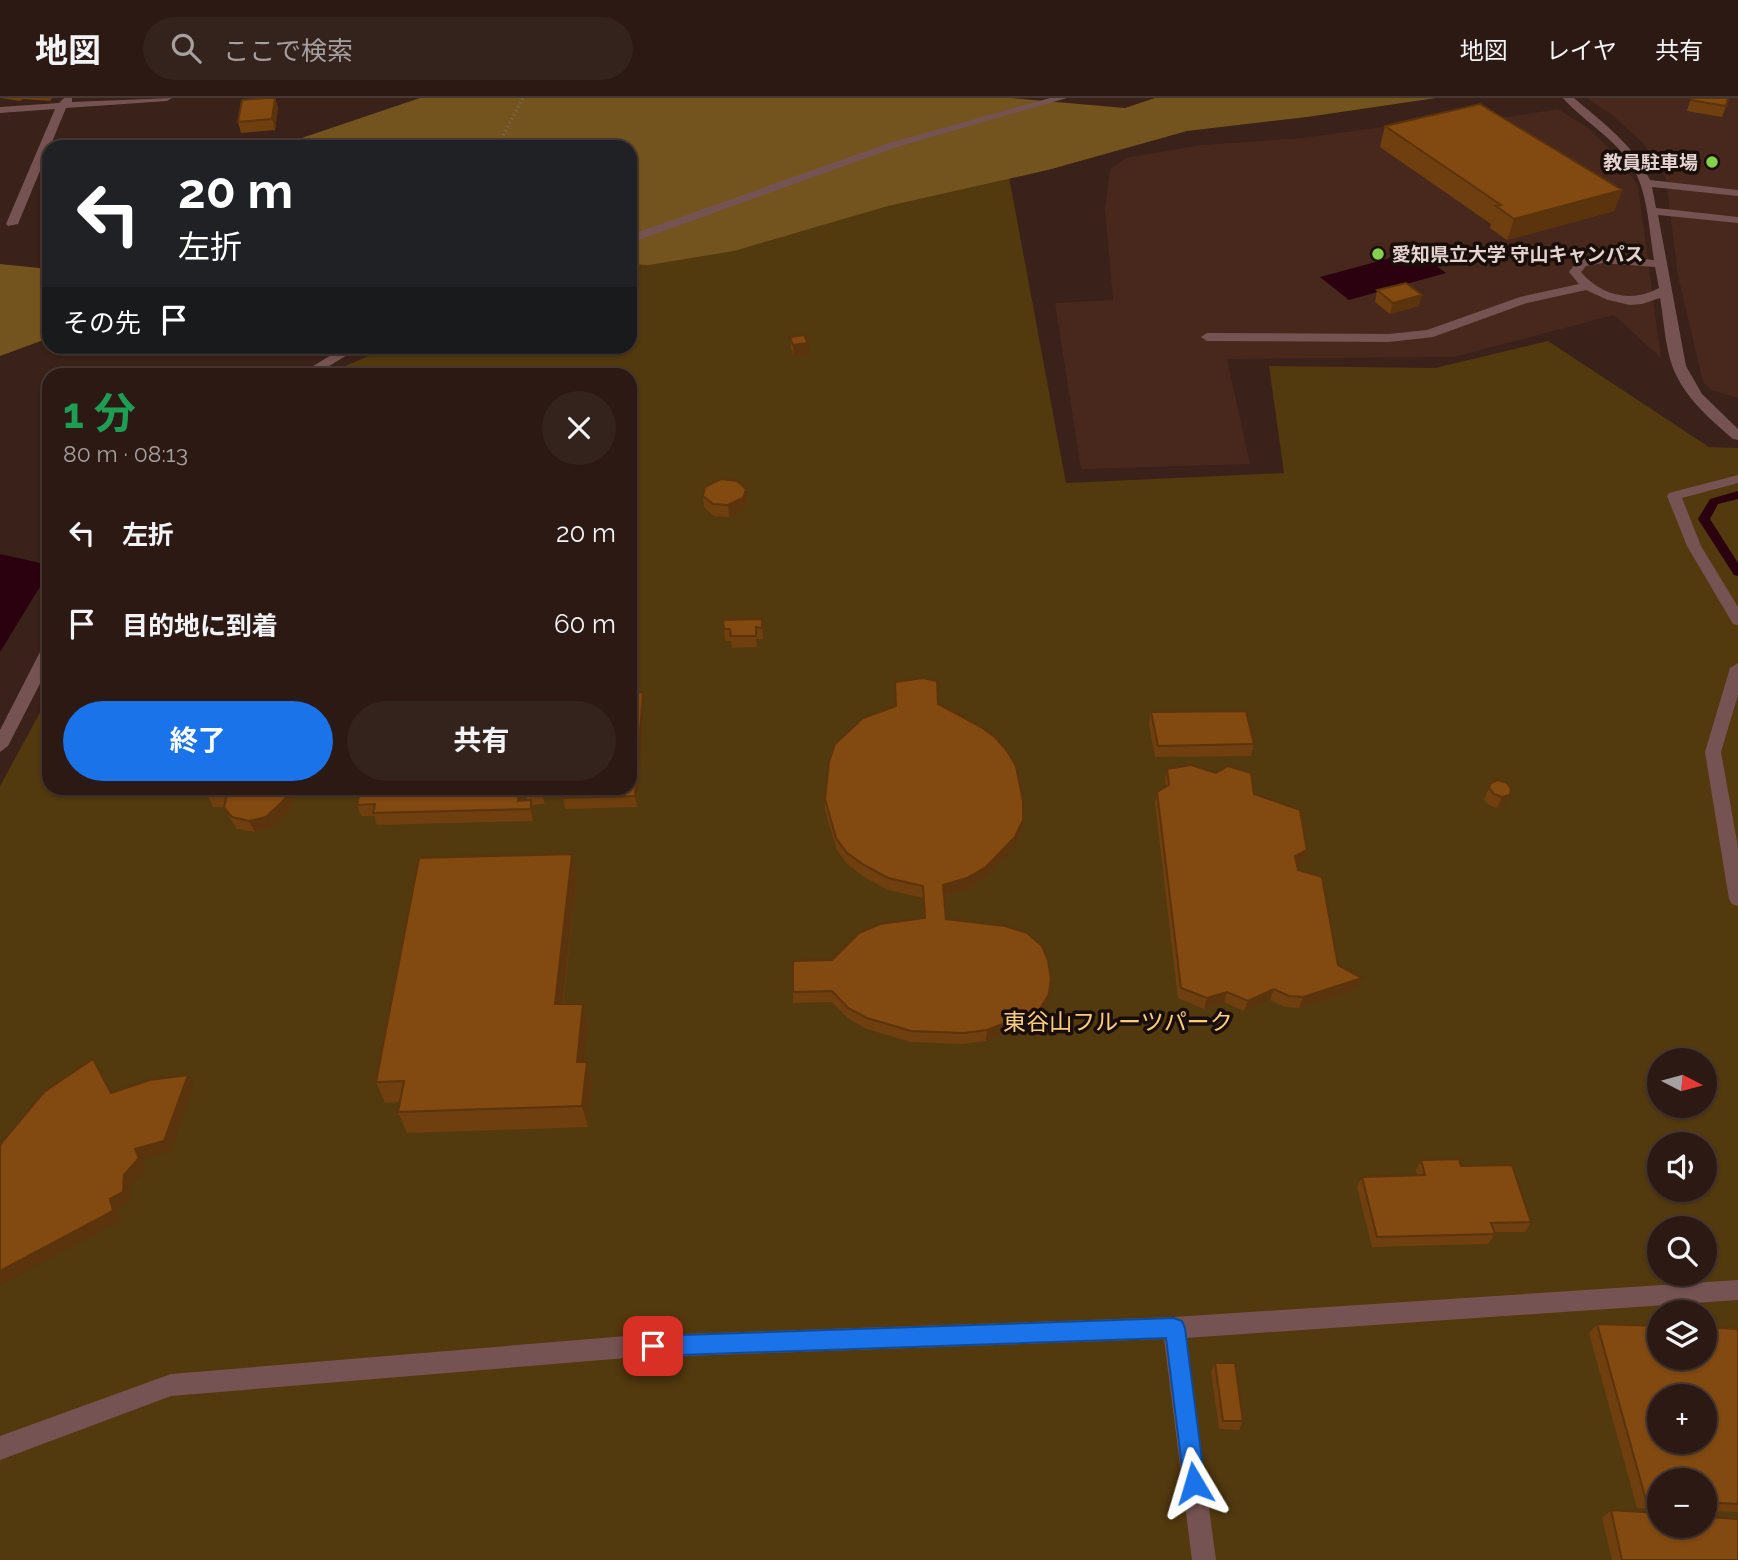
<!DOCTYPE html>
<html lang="ja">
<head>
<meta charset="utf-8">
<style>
	body { margin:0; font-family:Raleway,"Noto Sans JP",sans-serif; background:#34221c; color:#f1f3f6; height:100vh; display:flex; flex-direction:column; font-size:26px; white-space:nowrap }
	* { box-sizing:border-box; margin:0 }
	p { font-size:23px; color:#a6a0a0 }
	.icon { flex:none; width:38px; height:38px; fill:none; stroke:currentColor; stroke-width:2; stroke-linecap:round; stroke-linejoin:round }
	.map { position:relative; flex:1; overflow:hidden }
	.details { position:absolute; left:42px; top:270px; width:595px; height:427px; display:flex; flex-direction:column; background:#2c1913; border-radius:21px; box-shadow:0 2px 5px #0004,0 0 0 2px #483833 }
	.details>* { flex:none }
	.top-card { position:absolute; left:42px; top:42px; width:595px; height:214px; border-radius:21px; box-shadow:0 2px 5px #0004,0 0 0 2px #483833; background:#202124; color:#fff; overflow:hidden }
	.needle { width:46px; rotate:96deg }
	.buttons { position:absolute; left:1647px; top:950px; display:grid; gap:14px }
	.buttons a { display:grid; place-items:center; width:70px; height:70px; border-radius:50%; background:#2c1913; box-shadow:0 2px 5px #0004,0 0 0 2px #483833; font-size:35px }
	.pin { position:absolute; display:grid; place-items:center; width:60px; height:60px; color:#fff; margin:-30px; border-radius:14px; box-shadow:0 4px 10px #0006 }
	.me { position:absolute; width:77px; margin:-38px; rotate:353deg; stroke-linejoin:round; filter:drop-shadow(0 0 5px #0008) }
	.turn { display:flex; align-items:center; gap:24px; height:147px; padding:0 21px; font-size:32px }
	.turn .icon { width:91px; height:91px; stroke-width:2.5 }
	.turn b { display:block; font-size:49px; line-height:60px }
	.then { display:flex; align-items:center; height:66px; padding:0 21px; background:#0003; gap:14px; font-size:26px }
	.round { display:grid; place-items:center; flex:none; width:74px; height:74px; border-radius:37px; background:#34221c }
	.headline { display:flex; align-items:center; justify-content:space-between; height:119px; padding:0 21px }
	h1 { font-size:42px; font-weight:700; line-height:52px; color:#1e9e55 }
	.primary-button { display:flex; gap:14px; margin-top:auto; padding:14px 21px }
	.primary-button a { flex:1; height:80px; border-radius:42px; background:#1a73e8; color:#fff; font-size:28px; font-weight:700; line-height:80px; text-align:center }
	.primary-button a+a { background:#34221c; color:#f1f3f6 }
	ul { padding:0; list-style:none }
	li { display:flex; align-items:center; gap:21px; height:91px; padding:0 21px }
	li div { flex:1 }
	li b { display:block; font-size:26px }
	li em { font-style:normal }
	header { display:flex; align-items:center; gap:42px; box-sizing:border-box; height:98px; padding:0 35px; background:#2c1913; border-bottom:2px solid #483833 }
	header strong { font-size:33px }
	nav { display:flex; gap:38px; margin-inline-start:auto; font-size:24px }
	.search { width:490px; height:63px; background:#34221c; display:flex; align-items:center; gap:18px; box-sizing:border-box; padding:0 24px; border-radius:38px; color:#a6a0a0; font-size:26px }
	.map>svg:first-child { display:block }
</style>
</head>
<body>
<header>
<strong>地図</strong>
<div class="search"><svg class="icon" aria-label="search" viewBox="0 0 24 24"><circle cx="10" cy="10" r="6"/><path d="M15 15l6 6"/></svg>ここで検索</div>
<nav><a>地図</a><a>レイヤ</a><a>共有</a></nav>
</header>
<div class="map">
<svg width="1738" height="1462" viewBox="0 0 1738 1462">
	<rect width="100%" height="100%" fill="#3a2119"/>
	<!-- built -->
	<path fill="#48281d" d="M1587,0H1738V300L1711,292L1703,284L1678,178L1666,81L1643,45L1612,17Z
		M1558,11L1590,31L1622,64L1638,88L1661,260L1614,217L1454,259L1227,261L1250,366L1081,371L1055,205L1113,202L1105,111L1110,71L1126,60L1202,47L1303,40L1389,28L1483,23Z"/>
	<!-- green -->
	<path fill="#52390e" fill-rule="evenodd" d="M1001,36L1066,385L1284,375L1269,268L1435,270L1548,243L1709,349L1738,350V1462H0V688L49,598V690H630V276H327L389,249L630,248V156ZM1659,962H1704V1008H1659ZM1659,1046H1704V1092H1659ZM1659,1130H1704V1176H1659ZM1659,1214H1704V1260H1659ZM1659,1298H1704V1344H1659ZM1659,1382H1704V1428H1659Z"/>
	<!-- forest -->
	<path fill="#73541e" d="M420,0H1011L1125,10L1155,0H1436L1307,19L1187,33L1048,72L888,108L734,153L649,167L630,166V49H275Z
		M0,166L49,171V240L0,258Z"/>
	<!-- water -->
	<path fill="#2b000f" d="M1416,153L1446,175L1349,202L1320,179Z
		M0,456L49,467V474L0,554Z"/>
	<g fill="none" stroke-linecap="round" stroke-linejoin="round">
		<!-- stream -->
		<path fill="#2b000f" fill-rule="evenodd" d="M1738,393V401L1718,406L1710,421L1738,465V478L1734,477L1698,421L1710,401Z"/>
		<!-- path -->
		<path stroke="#826d66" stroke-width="2.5" stroke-dasharray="1 3.5" stroke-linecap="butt" d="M497,49L523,0"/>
		<!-- minor -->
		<path fill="#765353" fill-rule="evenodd" d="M64,0H72V4L172,0L167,3L66,10L18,126L8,128L6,126L55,11L0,15V9L59,5Z
			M1050,0H1067L897,49L630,145V137L889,45Z
			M1563,0H1574C1603,25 1634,47 1650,82L1738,92V98L1652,89L1656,110L1738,119V125L1658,117L1686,268L1702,296L1738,331V342L1733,341C1710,321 1685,300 1673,270C1665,249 1664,222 1660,200L1642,206L1630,207L1608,202L1586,192L1527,205L1433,239L1389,244L1207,243L1201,239L1207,235L1389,236L1427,232L1520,199L1579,186L1569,174L1578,162L1603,157L1654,162C1649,132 1648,94 1632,68C1615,40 1584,24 1563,0ZM1603,165L1655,169L1659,190C1632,205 1601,198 1581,174L1586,168Z
			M346,248H362L316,276H300Z
			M1738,377V385L1682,400L1701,448L1738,509V527L1733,526L1687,448L1667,398L1669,395Z
			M49,547V568L8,648L0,654V632L41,552Z
			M1738,565V597L1721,654L1738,749V808L1732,806L1729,801L1705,654L1730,570Z
			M1738,1182V1202L1186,1240L1216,1462H1192L1164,1241L626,1260L171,1298L0,1362V1338L171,1276L626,1238L1174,1219Z"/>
	</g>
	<!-- wall -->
	<path fill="#703f0f" d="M0,0H52L50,3L23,1L20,3Z
		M275,0L278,10L275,32L241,35L238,24Z
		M1691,0H1728L1726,8L1722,19L1687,13Z
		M1385,28L1622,92L1614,113L1507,142L1490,130L1491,126L1380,49Z
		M1377,192L1419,208L1390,216L1375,204Z
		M790,239L809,256L794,258L791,250Z
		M703,398L747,402L744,412L729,419L714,418L704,409Z
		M762,521L763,541H756L757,549L732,550L731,543H725L723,522Z
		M895,584L938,606L1021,734L1013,750L985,780L966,792L944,798L946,821L1047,907L1038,921L986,943L963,946L911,944L867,931L849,921L832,904L793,905V894L832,862L924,821L923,800L888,792L864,779L847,766L837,752L825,713V701L896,608Z
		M643,594L644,606L637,709L565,711L563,700Z
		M1151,614L1254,646L1251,658L1155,659L1149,626Z
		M1167,671L1254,696L1307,752L1303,763L1296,766L1298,772L1338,867L1357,891L1299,910L1285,909L1270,902L1244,913L1224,904L1204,911L1178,900L1155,705L1157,694L1166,689L1165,682Z
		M1498,682L1505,708L1497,710L1489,707L1484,702L1491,685Z
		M361,690H525L523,702H527L526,696V690H546L545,706L532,707L534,714L533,723L377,727L374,718H361L357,707Z
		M289,693L293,703L290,712L271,730L255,734L237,731L230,720L225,709H213L208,698Z
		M577,778L563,906H583L588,927L584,964H587L592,984L588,1029L407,1035L398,1014L400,1004L385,1005L376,984Z
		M1421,1062L1461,1068L1531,1124L1525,1134H1494L1495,1136L1488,1146L1372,1149L1357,1089L1362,1079L1417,1077L1416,1072Z
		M1597,1226L1738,1231V1414L1704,1413V1382H1659V1411L1637,1410L1589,1235Z
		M1215,1265L1243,1323L1239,1332L1219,1331L1211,1274Z
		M1611,1412L1738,1462H1612L1602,1420Z"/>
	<!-- shaded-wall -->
	<path fill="#5b330c" d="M275,0L278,10L275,32L272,21Z
		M1622,92L1614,113L1507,142L1514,121Z
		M1422,197L1419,208L1390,216L1393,205Z
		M808,245L809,256L794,258L793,247Z
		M746,391L747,402L744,412L729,419L728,407Z
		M643,594L644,606L637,709L635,698Z
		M282,690H290L289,693L293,703L290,712L271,730L255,734L249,723Z
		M520,690H525L521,711L518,703Z
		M543,690H546L545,706L542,695Z
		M1510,697L1505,708L1497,710L1502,699Z
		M531,702L534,714L533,723L531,711Z
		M1023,722L1021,734L1013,750L985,780L966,792L943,798V787Z
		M1307,752L1303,763L1291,769L1295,758Z
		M572,756L577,778L560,927L555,906Z
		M1362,880L1357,891L1299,910L1303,899Z
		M1274,891L1270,902L1244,913L1248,903Z
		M1227,894L1224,904L1204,911L1207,900Z
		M1049,896L1047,907L1038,921L986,943L987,932Z
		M583,906L588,927L582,985L577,964Z
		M93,961L100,972L119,1006L111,995Z
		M587,964L592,984L588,1029L582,1008Z
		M188,977L194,988L171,1053L142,1061L146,1070L131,1088L130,1104L117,1111L120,1123L0,1187V1173L110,1101L124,1077L135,1051Z"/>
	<!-- building -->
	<path fill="#824911" stroke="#5b330c" stroke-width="2" fill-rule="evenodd" d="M266,0H275L272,21L238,24L242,2Z
		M1692,0H1728L1726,8L1691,2Z
		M1480,6L1622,92L1514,121L1496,108L1501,107L1385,28Z
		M1406,185L1422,197L1393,205L1377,192Z
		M804,237L808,245L793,247L790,239Z
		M721,381L737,383L746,391L743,400L728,407L713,406L703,398L705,389Z
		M762,521V530L756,529V538H731L730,531H724L723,522Z
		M923,580L937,583L938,606L981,629L995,639L1007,653L1016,668L1023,703V722L1015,739L986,769L967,780L943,787L946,821L1005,828L1027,835L1042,848L1048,862L1051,881L1049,896L1040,911L987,932L964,935L911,933L867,920L848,910L832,893L793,894V863L832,862L859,835L880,826L925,820L923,788L888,780L864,767L847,755L836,740L825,701L829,664L835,646L863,620L896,608L895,584Z
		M643,594L635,698L563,700L564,690H630V595Z
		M1246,613L1254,646L1158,648L1151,614Z
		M1191,667L1216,675L1228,668L1251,675L1254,696L1300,712L1307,752L1295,758L1298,772L1322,779L1338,867L1362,880L1303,899L1289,898L1274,891L1248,903L1227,894L1207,900L1181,890L1157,694L1169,687L1167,671Z
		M1498,682L1507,685L1511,691L1510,697L1502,699L1494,696L1489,690L1491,685Z
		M211,690H282L281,691H288L285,701L266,719L249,723L232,719L224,709L227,697L208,698Z
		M361,690H520L518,703L531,702V711L373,715L375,706L357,707Z
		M526,690H543L542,695L526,696Z
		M572,756L555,906H583L577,964H587L582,1008L398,1014L404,983L376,984L419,760Z
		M93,961L111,995L150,982L188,977L164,1043L135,1051L139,1060L124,1077L123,1094L110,1101L113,1113L0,1173V1048L3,1043L44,994Z
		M1459,1061L1461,1068L1512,1067L1531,1124L1491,1125L1495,1136L1377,1139L1362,1079L1425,1077L1421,1062Z
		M1597,1226L1659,1228V1260H1704V1229L1738,1231V1406L1704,1404V1382H1659V1403L1646,1402ZM1659,1298H1704V1344H1659Z
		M1215,1265H1235L1243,1323H1223Z
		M1611,1412L1659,1415V1428H1704V1419L1738,1421V1462H1622Z"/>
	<!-- route -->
	<path fill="#1a73e8" stroke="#114b97" stroke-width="2" d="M1174,1220L1182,1223L1185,1230L1205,1385L1202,1392L1194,1395L1187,1392L1184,1385L1166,1240L653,1258L646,1255L643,1248L646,1241L653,1238Z"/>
	<!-- markers -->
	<g fill="#85cf4c" stroke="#190e0a" stroke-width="2.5">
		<circle cx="1712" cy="64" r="7"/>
		<circle cx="1378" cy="156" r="7"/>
	</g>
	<g text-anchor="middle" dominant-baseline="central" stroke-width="7" stroke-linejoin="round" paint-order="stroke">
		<!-- far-poi labels -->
		<g font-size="19" font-weight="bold" fill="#e4d3ce" stroke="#190e0a" text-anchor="end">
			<text x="1698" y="64">教員駐車場</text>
			<text x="1392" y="156" text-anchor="start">愛知県立大学 守山キャンパス</text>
		</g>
		<!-- park labels -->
		<g font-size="23" fill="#fccc83" stroke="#190e0a">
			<text x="1118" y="923">東谷山フルーツパーク</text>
		</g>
	</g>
</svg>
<div class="buttons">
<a><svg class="needle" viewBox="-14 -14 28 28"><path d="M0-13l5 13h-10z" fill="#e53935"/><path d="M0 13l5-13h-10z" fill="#a6a0a0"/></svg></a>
<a><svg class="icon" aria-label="sound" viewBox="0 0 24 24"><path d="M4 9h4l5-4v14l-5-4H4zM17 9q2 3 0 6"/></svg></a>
<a><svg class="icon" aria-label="search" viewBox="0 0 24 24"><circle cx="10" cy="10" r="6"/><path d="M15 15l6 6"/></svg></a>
<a><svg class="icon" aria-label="layers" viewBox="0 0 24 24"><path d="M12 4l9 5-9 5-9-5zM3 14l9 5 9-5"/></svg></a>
<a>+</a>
<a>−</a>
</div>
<div class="pin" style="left:653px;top:1248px;background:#d93025"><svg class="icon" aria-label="arrive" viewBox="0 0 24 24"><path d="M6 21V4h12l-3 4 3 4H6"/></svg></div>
<svg class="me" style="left:1194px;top:1385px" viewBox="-20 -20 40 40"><path d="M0-17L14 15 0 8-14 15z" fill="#1a73e8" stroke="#fff" stroke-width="4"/></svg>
<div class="top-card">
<div class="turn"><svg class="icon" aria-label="left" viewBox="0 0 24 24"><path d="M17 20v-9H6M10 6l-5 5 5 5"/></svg><div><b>20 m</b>左折</div></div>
<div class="then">その先<svg class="icon" aria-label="arrive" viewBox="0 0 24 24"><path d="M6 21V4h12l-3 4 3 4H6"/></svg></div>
</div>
<section class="details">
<div class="headline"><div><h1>1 分</h1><p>80 m · 08:13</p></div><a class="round"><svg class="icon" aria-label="close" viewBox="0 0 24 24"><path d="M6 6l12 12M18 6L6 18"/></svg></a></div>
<ul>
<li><svg class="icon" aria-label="left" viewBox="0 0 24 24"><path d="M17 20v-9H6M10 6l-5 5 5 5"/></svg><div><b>左折</b></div><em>20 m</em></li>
<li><svg class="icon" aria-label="arrive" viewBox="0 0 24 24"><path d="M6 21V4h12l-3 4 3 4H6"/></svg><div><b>目的地に到着</b></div><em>60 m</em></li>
</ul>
<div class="primary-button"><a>終了</a><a>共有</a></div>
</section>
</div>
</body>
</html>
